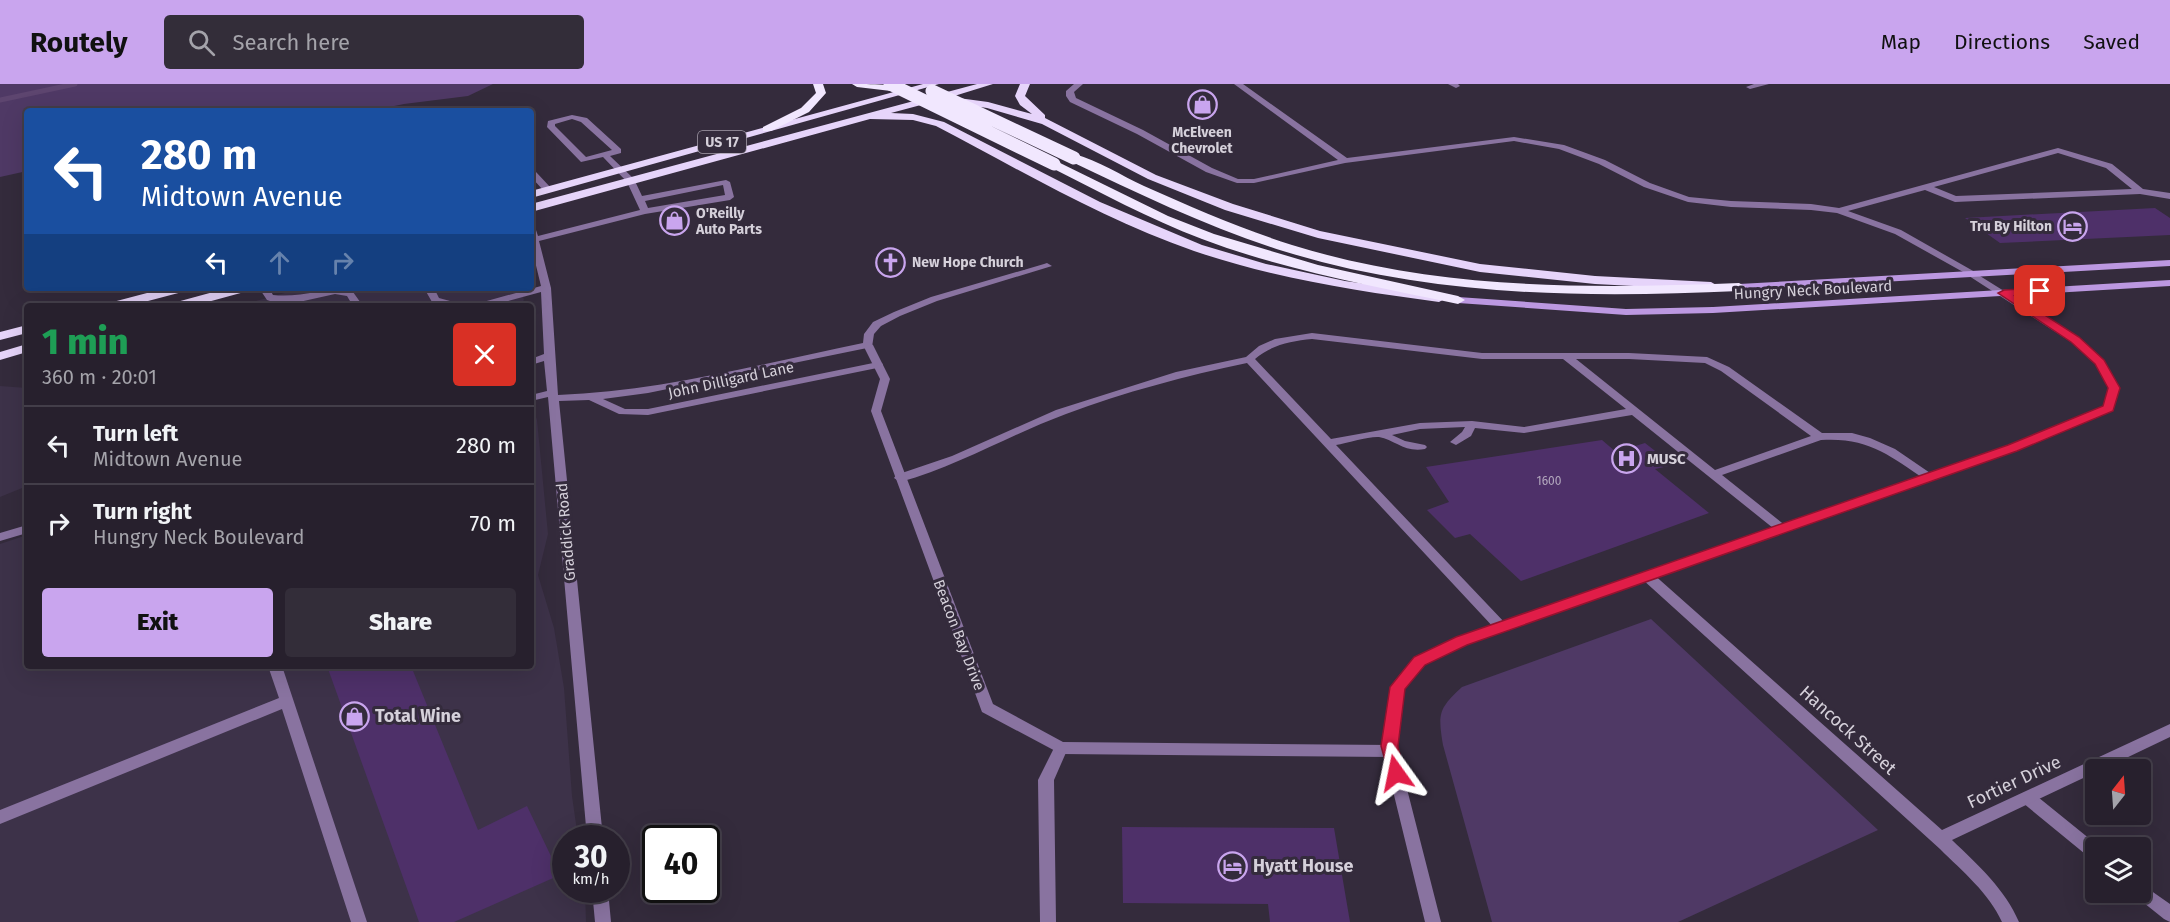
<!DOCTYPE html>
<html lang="en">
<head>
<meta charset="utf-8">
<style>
	body { margin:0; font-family:"Fira Sans",sans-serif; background:#332d39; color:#f1f3f6; height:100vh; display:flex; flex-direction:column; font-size:22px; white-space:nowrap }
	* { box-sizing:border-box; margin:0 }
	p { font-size:20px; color:#a4a3aa }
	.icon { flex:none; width:33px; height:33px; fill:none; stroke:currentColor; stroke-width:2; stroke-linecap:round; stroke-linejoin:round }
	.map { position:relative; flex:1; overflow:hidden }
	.details { position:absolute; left:24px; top:219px; width:510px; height:366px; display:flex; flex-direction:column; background:#27202d; border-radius:6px; box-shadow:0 6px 24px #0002,0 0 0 2px #433e49 }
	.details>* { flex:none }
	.hud { position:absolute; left:24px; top:24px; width:510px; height:183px; border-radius:6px; box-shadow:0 6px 24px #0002,0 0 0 2px #433e49; background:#1a4fa0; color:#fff; overflow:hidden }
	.needle { width:39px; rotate:17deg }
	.controls { position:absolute; left:2085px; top:675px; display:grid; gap:12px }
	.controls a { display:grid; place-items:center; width:66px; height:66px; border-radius:6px; background:#27202d; box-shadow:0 6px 24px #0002,0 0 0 2px #433e49; font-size:30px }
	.speed { position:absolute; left:552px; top:741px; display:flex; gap:12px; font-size:30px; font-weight:700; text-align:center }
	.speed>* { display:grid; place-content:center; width:78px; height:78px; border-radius:50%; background:#27202d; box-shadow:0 6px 24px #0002,0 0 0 2px #433e49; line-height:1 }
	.speed small { font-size:15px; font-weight:400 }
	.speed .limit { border:3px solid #111; border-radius:9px; background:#fff; color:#111 }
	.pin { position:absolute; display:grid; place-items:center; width:51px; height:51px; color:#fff; margin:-26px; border-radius:12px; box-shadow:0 3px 9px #0006 }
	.me { position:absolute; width:66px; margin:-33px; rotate:348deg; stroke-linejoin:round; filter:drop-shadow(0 0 4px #0008) }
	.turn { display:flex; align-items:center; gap:21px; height:126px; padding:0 18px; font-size:27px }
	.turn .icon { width:78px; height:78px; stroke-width:2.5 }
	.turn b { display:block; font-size:42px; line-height:51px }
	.lanes { display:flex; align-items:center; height:57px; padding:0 18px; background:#0003; justify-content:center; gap:30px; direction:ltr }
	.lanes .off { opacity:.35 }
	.round { display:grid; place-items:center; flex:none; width:63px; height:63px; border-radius:6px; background:#332d39 }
	.summary { display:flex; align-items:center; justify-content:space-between; height:102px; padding:0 18px }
	h1 { font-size:36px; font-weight:800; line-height:45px; color:#1e9e55 }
	.button { display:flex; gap:12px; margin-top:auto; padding:12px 18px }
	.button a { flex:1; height:69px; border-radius:6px; background:#c9a5ee; color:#111; font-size:24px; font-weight:800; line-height:69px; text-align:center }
	.button a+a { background:#332d39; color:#f1f3f6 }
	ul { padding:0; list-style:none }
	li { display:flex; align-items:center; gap:18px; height:78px; padding:0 18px; border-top:2px solid #433e49 }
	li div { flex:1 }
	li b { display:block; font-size:22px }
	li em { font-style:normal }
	header { display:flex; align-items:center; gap:36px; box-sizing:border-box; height:84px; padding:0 30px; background:#c9a5ee; color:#111 }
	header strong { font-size:28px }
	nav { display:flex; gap:33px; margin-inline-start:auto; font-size:21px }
	.search { width:420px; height:54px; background:#332d39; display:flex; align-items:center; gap:15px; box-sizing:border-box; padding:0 21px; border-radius:6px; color:#a4a3aa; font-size:22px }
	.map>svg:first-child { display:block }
</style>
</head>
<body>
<header>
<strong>Routely</strong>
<div class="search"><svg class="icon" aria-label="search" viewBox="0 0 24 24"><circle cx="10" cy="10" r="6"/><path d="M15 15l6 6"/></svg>Search here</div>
<nav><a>Map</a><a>Directions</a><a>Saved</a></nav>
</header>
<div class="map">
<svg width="2170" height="838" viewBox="0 0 2170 838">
	<rect width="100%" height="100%" fill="#342b3c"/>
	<!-- built -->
	<path fill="#3d3249" d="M303,204H521L524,216L519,222H238Z
		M0,302L27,304V402L0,413Z
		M531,318L537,336L548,450L538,491L554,544L564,604L572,712L578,754H566V806H585L586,838H0V460L27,451V582H531Z"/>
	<!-- green -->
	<path fill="#4f3965" d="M0,0H493L468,12L404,20L370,27L213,24L196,27H27V87L0,93Z
		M1651,535L1878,746L1678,838H1492L1443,661C1438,630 1438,625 1462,603Z"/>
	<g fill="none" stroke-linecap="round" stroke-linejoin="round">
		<!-- stream -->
		<path stroke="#5d456f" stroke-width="5" d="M0,16L75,0"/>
	</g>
	<!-- building -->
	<path fill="#4e3069" d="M2155,124L2170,134V151L2000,159L1965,134Z
		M1602,356L1616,368L1645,359L1673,381L1655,385L1709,429L1521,497L1470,450L1455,454L1427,426L1449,418L1426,383Z
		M327,582H411L478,746L527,722L560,791L454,838H419Z
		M1122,743L1334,744L1350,838H1270L1268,820L1123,819Z"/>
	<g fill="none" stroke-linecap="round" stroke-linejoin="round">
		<!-- service -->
		<path fill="#8973a0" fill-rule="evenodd" d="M1074,0H1083L1074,8L1076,14L1143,46L1212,84L1238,95H1254L1338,76L1234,0H1243L1347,74L1514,53L1564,61L1605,76L1650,99L1689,113L1731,117L1811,120L1839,124L2058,64L2112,80L2143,105L2170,109V115L2140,110L1955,118L1925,106L1848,127L1901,146L1975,188L1977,190L1972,193L1895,150L1837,129L1811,126L1731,123L1688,118L1644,103L1599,80L1559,65L1514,57L1345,79L1254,99H1237L1206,88L1137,50L1070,18L1066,12V7ZM2058,69L2106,84L2132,105L1956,112L1934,103Z
			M572,31L587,34L621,65V69L610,72L634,95L642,112L726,96L730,98L734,113L730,116L645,130L539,157L551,204L558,311C659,308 764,279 863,259L864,250L873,238L894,228L931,213L1044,180L1047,179L1052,182L937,217L900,232L881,242L874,250L872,263L648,309L603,315L625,325H648L878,278L882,279L883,281L882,283L648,331L619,330L589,316L559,317L603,754H587L548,313L531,317V311L547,307L544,277L531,281V275L544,270L541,208L490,222H474L476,220L541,202L531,161V140L535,143L538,152L640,126L627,98L603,73L581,78L547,43L548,37ZM572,35L581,38L612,66L586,73L555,42V40ZM723,101L725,111L648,124L645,117Z
			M531,88H536L551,104V108H545L531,93Z
			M259,204H269L273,211C300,214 324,204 351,204L347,207L353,208L363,222H353L347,212L335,210L299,218L270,217L267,216Z
			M424,204H434L439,214L461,220L463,222H447L432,218Z
			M1312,249L1482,269H1629L1707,273L1729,283L1822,349H1852L1870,354L1895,365L1936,393L1934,396H1926C1889,371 1868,353 1821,356L1722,391L1786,442L1788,445L1782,449L1778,448L1632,331L1524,349L1475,344L1471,352L1456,361L1450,358L1462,348L1465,343L1420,345L1392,351L1405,357L1425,361L1427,363L1425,365C1405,369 1395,356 1379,353C1370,352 1347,359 1336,361L1506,540L1508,543L1506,546H1496L1247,279C1185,292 1125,308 1066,330C1009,351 958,382 900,398L894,394L896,391L952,372L1056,326L1176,288L1246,273L1259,262L1275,255ZM1312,255L1482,275H1563L1626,325L1524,343L1472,337L1420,339L1331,355L1255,275C1271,261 1291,257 1312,255ZM1576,275H1629L1705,279L1721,287L1811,352L1715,386Z
			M27,441V449L0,457V449Z
			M268,582H282L367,838H351L282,625L0,740V726L279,614Z
			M1061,658L1066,660L1068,664L1054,696L1056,838H1040L1038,696L1056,660Z
			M2028,708L2033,709L2101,764H2096V776L2090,774L2023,719L2020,714L2023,709Z
			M2140,799L2170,820V838L2164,835L2134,811L2133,808H2140Z
			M592,806H608L611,838H595Z"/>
		<!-- minor -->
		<path fill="#8973a0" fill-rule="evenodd" d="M1448,0H1458L1460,2L1456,4Z
			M1754,0H1769L1750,5L1746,3Z
			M868,258L873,261L890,295L881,327L993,620L1063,658L1391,661L1396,663L1398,667L1396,671L1391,673L1061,670L982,628L871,327L880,295L863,261Z
			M1647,487L1652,489L1942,746L2170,640V653L2101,686H2096V688L1952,756C1978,781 2005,805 2019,838H2002C1989,809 1962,787 1940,765L1642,495L1641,492L1642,489Z"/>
		<!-- tertiary -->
		<path fill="#8973a0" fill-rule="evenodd" d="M1972,187L2079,254L2103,276L2119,304L2112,327L2016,366L1466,561L1424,581L1405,605L1396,662L1441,838H1425L1382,662L1393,599L1414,573L1456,553L2008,362L2103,323L2109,304L2095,280L2071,258L1969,192L1967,190Z"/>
		<!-- secondary -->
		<path fill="#bc98e1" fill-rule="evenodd" d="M2170,176V182L1739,206L1734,203L1739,200Z
			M2170,196V202L1713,229L1626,231L1458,219L1453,216L1458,213L1626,225L1713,223Z"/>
		<!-- trunk -->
		<path fill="#e6d4fa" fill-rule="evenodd" d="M923,0H939L531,114V107Z
			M977,0H993L951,13L988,18L1032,30L1020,21L1015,12L1020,0H1030L1025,12L1045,31V34L1156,91L1233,120L1320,147L1480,180L1595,192L1711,198L1718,202L1711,206L1595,200L1480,188L1318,154L1225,126L1148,95L1042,40L987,24L947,18V14L891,29L913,30L944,38L1100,118L1202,161L1266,180L1345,197L1439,210L1446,214L1439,218C1356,207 1273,194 1194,167C1104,136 1020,86 936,42L913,36L870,35L531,128V120Z
			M166,204H188L186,207L129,222H107L109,219Z
			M228,204H250L248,207L193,222H171L173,219Z
			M27,241V249L0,256V248Z
			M27,260V268L0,276V268Z"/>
		<!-- motorway -->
		<path fill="#f1e7fe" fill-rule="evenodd" d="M813,0H823L826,9L809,28L771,47H763V43L801,24L816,9Z
			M852,0C867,0 902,0 913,6L908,9L857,3Z
			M1074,70C1098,76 1122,92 1144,102C1193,124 1242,145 1292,161C1437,206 1589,205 1739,199L1746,203L1739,207C1585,214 1432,213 1283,167C1210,144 1139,110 1070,77V71Z
			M1054,76L1168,132L1214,150L1318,181L1458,212L1465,216L1458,220C1372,202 1284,186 1202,155C1149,135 1100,108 1050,83L1048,80Z"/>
		<!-- motorway-bridge -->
		<path stroke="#f1e7fe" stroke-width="13" d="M890,0L1054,80
			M932,7L1074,74"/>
	</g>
	<!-- route -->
	<path fill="#e11d48" stroke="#92132f" stroke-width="1.5" d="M2040,204L2045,207L2044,209L2015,212L2079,253L2104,276L2120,304L2113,327L2017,367L1467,561L1425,581L1405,605L1398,662L1404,689L1402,694L1396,696L1390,694L1381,662L1390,603L1414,573L1456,553L2008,361L2103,322L2108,304L2095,280L2071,258L1998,209L2004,206Z"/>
	<!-- icons -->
	<defs>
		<symbol id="shop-ring" viewBox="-11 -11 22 22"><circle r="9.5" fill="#342b3c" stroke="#c9a5ee" stroke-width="1.5"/><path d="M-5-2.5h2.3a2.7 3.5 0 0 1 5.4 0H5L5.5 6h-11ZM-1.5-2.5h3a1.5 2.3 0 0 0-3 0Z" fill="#c9a5ee"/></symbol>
		<symbol id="hotel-ring" viewBox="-11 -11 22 22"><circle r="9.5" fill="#342b3c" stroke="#c9a5ee" stroke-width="1.5"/><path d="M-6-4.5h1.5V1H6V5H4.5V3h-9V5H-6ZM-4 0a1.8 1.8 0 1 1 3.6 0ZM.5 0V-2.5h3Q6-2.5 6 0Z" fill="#c9a5ee"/></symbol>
		<symbol id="church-ring" viewBox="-11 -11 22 22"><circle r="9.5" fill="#342b3c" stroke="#c9a5ee" stroke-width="1.5"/><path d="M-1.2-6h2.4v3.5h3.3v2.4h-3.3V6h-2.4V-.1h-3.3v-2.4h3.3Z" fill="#c9a5ee"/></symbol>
		<symbol id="hospital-ring" viewBox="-11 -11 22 22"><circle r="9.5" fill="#342b3c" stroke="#c9a5ee" stroke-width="1.5"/><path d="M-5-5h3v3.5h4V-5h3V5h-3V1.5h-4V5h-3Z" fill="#c9a5ee"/></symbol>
	</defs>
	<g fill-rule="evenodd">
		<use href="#shop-ring" x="1186" y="4" width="33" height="33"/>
		<use href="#shop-ring" x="658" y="120" width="33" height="33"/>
		<use href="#hotel-ring" x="2056" y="126" width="33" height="33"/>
		<use href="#church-ring" x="874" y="162" width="33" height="33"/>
		<use href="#hospital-ring" x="1610" y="358" width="33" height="33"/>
		<use href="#shop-ring" x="338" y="616" width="33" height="33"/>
		<use href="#hotel-ring" x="1216" y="766" width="33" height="33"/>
	</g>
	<g text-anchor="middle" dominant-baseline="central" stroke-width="6" stroke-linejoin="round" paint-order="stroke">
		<!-- number labels -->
		<g font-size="12" fill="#b3a8be">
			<text x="1549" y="397">1600</text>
		</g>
		<!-- far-poi labels -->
		<g font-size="14" font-weight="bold" fill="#d5d0da" stroke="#342b3c" text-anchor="start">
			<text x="1202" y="48" text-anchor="middle">McElveen<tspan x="1202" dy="16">Chevrolet</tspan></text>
			<text x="696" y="129">O'Reilly<tspan x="696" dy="16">Auto Parts</tspan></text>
			<text x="2052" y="142" text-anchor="end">Tru By Hilton</text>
			<text x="912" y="178">New Hope Church</text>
		</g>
		<!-- shield labels -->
		<rect fill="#342b3c" stroke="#a59eab" stroke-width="1.5" x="698" y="47" width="48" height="22" rx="4.5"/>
		<g font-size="14" font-weight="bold" fill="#d5d0da">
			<text x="722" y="58">US 17</text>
		</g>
		<!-- street labels -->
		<g font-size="15" fill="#d5d0da" stroke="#342b3c">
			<text transform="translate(1813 206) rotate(-3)">Hungry Neck Boulevard</text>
			<text transform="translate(731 296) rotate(-12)">John Dilligard Lane</text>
			<text transform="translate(566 448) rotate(-95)">Graddick Road</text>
			<text transform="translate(959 551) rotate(69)">Beacon Bay Drive</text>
		</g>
		<!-- poi labels -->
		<g font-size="15" font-weight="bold" fill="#d5d0da" stroke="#342b3c" text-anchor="start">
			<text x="1647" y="375">MUSC</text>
		</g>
		<!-- near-poi labels -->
		<g font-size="18" font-weight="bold" fill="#d5d0da" stroke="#342b3c" text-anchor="start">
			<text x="375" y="632">Total Wine</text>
			<text x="1253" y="782">Hyatt House</text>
		</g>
		<!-- near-street labels -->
		<g font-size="18" fill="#d5d0da" stroke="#342b3c">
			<text transform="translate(1848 646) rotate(42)">Hancock Street</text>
			<text transform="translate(2014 698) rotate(-25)">Fortier Drive</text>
		</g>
	</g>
</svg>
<div class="controls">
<a><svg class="needle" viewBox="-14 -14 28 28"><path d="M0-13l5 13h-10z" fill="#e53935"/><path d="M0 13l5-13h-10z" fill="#a4a3aa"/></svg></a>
<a><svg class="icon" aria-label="layers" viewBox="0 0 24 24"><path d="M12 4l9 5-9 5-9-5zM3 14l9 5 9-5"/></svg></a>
</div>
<div class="speed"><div>30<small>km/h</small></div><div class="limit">40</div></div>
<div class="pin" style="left:2040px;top:207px;background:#d93025"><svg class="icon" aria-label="arrive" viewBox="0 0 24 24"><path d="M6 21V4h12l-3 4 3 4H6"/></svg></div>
<svg class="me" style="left:1396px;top:689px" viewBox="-20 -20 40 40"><path d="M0-17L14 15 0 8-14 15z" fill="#e11d48" stroke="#fff" stroke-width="4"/></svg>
<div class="hud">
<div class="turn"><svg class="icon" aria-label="left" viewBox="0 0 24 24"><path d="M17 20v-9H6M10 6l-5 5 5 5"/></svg><div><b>280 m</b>Midtown Avenue</div></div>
<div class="lanes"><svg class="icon" aria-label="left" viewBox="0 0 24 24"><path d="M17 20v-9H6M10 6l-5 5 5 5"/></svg><svg class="icon off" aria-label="ahead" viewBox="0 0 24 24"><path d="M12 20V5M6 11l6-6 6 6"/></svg><svg class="icon off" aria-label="right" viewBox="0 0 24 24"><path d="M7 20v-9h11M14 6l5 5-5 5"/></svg></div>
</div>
<section class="details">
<div class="summary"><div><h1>1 min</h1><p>360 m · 20:01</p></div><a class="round" style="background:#d93025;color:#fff"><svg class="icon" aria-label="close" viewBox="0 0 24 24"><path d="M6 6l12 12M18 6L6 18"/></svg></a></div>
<ul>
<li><svg class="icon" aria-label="left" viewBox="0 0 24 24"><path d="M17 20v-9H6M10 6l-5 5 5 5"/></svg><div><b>Turn left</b><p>Midtown Avenue</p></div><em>280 m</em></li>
<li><svg class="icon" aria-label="right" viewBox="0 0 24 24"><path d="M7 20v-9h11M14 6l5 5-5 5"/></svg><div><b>Turn right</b><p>Hungry Neck Boulevard</p></div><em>70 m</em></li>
</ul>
<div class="button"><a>Exit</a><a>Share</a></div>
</section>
</div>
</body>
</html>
